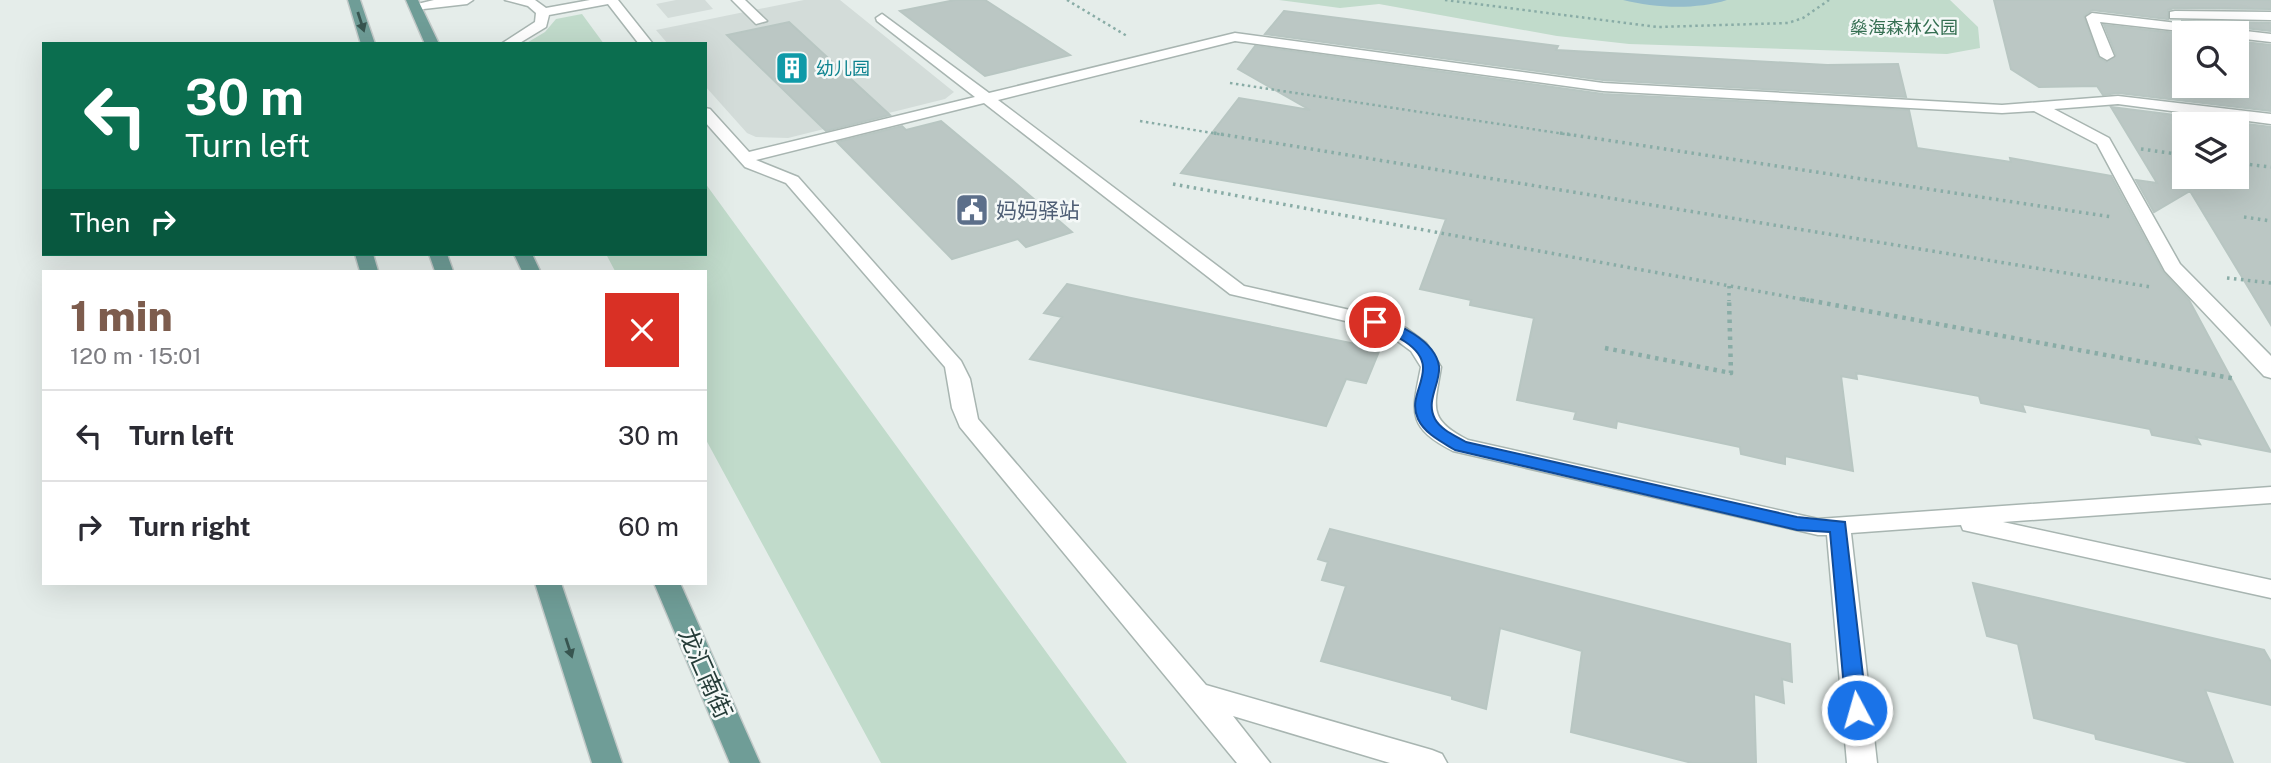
<!DOCTYPE html>
<html lang="en">
<head>
<meta charset="utf-8">
<style>
	body { margin:0; font-family:"Public Sans","Noto Sans SC",sans-serif; background:#f2f2f3; color:#2b2b33; height:100vh; display:flex; flex-direction:column; font-size:26px; white-space:nowrap }
	* { box-sizing:border-box; margin:0 }
	p { font-size:23px; color:#7c7c81 }
	.icon { flex:none; width:38px; height:38px; fill:none; stroke:currentColor; stroke-width:2; stroke-linecap:round; stroke-linejoin:round }
	.map { position:relative; flex:1; overflow:hidden }
	.sheet { position:absolute; left:42px; top:270px; width:665px; height:315px; display:flex; flex-direction:column; background:#fff; border-radius:0px; box-shadow:0 7px 28px #0002 }
	.sheet>* { flex:none }
	.banner { position:absolute; left:42px; top:42px; width:665px; height:214px; border-radius:0px; box-shadow:0 7px 28px #0002; background:#0b6e4f; color:#fff; overflow:hidden }
	.fabs { position:absolute; left:2172px; top:21px; display:grid; gap:14px }
	.fabs a { display:grid; place-items:center; width:77px; height:77px; border-radius:0px; background:#fff; box-shadow:0 7px 28px #0002; font-size:35px }
	.pin { position:absolute; display:grid; place-items:center; width:60px; height:60px; color:#fff; margin:-30px; border:4px solid #fff; border-radius:50%; box-shadow:0 2px 7px #0007 }
	.me { position:absolute; width:77px; margin:-38px; rotate:354deg; stroke-linejoin:round; filter:drop-shadow(0 0 5px #0008) }
	.turn { display:flex; align-items:center; gap:24px; height:147px; padding:0 28px; font-size:32px }
	.turn .icon { width:91px; height:91px; stroke-width:2.5 }
	.turn b { display:block; font-size:49px; line-height:60px }
	.then { display:flex; align-items:center; height:66px; padding:0 28px; background:#0003; gap:14px; font-size:26px }
	.round { display:grid; place-items:center; flex:none; width:74px; height:74px; border-radius:0px; background:#f2f2f3 }
	.headline { display:flex; align-items:center; justify-content:space-between; height:119px; padding:0 28px }
	h1 { font-size:42px; font-weight:800; line-height:52px; color:#7d5c4d }
	ul { padding:0; list-style:none }
	li { display:flex; align-items:center; gap:21px; height:91px; padding:0 28px; border-top:2px solid #e1e1e2 }
	li div { flex:1 }
	li b { display:block; font-size:26px }
	li em { font-style:normal }
	.map>svg:first-child { display:block }
</style>
</head>
<body>
<div class="map">
<svg width="2271" height="763" viewBox="0 0 2271 763">
	<rect width="100%" height="100%" fill="#e5edea"/>
	<!-- built -->
	<path fill="#d3dcd9" d="M676,0H705L713,9L668,18L656,4Z
		M804,0H840L954,92L945,99L788,138L756,137L747,133L705,86V44H668L656,30Z"/>
	<!-- green -->
	<path fill="#c1dbcb" d="M1279,0H1950L1978,27L1980,48L1947,54L1629,44L1557,36L1379,4L1340,8Z
		M582,14L604,44H525L545,32L556,19Z
		M705,183L1127,763H881L705,438V271H615L606,254H705Z"/>
	<!-- water -->
	<path fill="#94bccb" d="M1623,0H1727C1695,10 1655,8 1623,0Z"/>
	<!-- building -->
	<path fill="#bbc7c4" stroke="#b8c6c2" stroke-width="2" fill-rule="evenodd" d="M955,0H985L1070,55L985,76L900,11Z
		M1994,0H2271V9L2174,8L2168,10V19L2092,10L2084,16L2098,57L2106,62L2116,55L2104,25L2184,34V86H2236V41L2271,45V111L2118,93L2103,95L2097,86L2039,87L2011,69Z
		M1284,11L1558,46L1556,50L1827,65L1898,64L1906,97L1603,80L1265,34Z
		M2181,21L2271,23V31Z
		M789,22L890,115L826,131L727,35Z
		M1255,46L1603,94L1909,110L1917,148L2011,162L2010,158L2111,176L2163,272L2189,300L2271,452L2196,437L2200,444L2152,435L2150,429L2022,404L2025,412L1981,403L1979,396L1856,373L1857,379L1841,376L1853,471L1785,456V464L1741,454L1740,447L1617,421L1616,428L1574,419L1576,412L1517,400L1534,318L1470,305L1471,300L1420,289L1446,219L1181,173L1239,98L1310,110L1238,69Z
		M2111,107L2271,127V325L2190,191L2154,212L2136,180L2157,183ZM2184,124H2236V177H2184Z
		M941,121L1013,181L1072,232L1026,247L1018,239L952,259L837,142L902,126L906,130Z
		M1067,284L1131,298L1380,349L1366,383L1346,379L1326,426L1030,359L1062,317L1044,313Z
		M1330,529L1790,644L1792,682L1782,679L1784,703L1754,694L1756,763H1692L1571,732L1582,651L1500,628L1486,709L1452,699V696L1321,661L1346,586L1322,580L1328,562L1318,559Z
		M1973,583L2264,650L2271,662V705L2205,690L2233,763H2191L2096,739L2095,734L2034,718L2018,644L1987,636Z"/>
	<g fill="none" stroke-linecap="round" stroke-linejoin="round">
		<defs>
			<path id="minor" d="M434,0H473L467,4L415,10L409,6Z
				M505,0H535L546,8L590,0H618L653,44H639L608,4L549,15L546,27L518,44H501L535,22L536,13L528,6Z
				M732,0H745L767,21L756,24Z
				M2175,11L2271,12V20L2170,18V12Z
				M2092,13L2271,34V42L2236,38V33H2198L2100,22L2114,56L2107,60L2100,56L2086,17Z
				M882,14L989,93L1235,33L1603,83L2002,105L2118,96L2271,114V124L2118,104L2054,109L2109,138L2180,264L2271,356V378L2264,376L2165,271L2097,144L2034,111L2002,113L1603,91L1235,41L998,100L1244,286L1381,317L1406,328L1426,343L1441,367C1435,406 1426,419 1468,440L1818,519L2271,487V503L2003,522L2271,580V598L1972,532L1963,530L1961,525L1851,533L1877,763H1847L1827,535H1818L1453,451C1406,427 1412,412 1421,367L1411,351L1392,337L1367,326L1230,294L984,103L756,160L798,177L961,361L970,379L978,419L1206,685L1432,750L1442,754L1447,763H1390L1233,716L1270,763H1237L960,427L952,408L945,367L786,183L745,167L705,122V108L710,109L749,152L975,97L877,21L876,18Z"/>
			<path id="major" d="M348,0H360L375,44H361Z
				M406,0H418L439,44H425Z
				M355,254H373L378,271H360Z
				M429,254H447L453,271H435Z
				M514,254H532L540,271H522Z
				M535,583H561L622,763H592Z
				M654,583H680L760,763H730Z"/>
		</defs>
		<!-- minor casing -->
		<use href="#minor" stroke="#a8b5b1" stroke-width="3"/>
		<!-- major casing -->
		<use href="#major" stroke="#c2c9c8" stroke-width="3"/>
		<!-- path-far2 -->
		<path stroke="#89aca6" stroke-width="2.5" stroke-dasharray="2.5 3.5" stroke-linecap="butt" d="M1067,0L1127,36
			M1445,0L1658,27L1788,23L1803,18L1829,0
			M1230,83L1571,135
			M1140,121L1224,135"/>
		<!-- path-far1 -->
		<path stroke="#89aca6" stroke-width="3.5" stroke-dasharray="2.5 4.5" stroke-linecap="butt" d="M1214,133L2151,287
			M1560,133L2112,217
			M2141,149L2184,155
			M2236,163L2271,167
			M1173,184L1812,301
			M2244,217L2271,221
			M2227,278L2271,283
			M1729,286V301"/>
		<!-- path -->
		<path stroke="#89aca6" stroke-width="4.5" stroke-dasharray="3.5 5" stroke-linecap="butt" d="M1802,299L2236,379
			M1605,348L1731,373L1729,299"/>
		<!-- minor -->
		<use href="#minor" fill="#fff" fill-rule="evenodd"/>
		<!-- major -->
		<use href="#major" fill="#6f9d97" fill-rule="evenodd"/>
	</g>
	<!-- one-way arrows -->
	<defs><path id="oneway-solid" d="M-6-.8H1V-3.2L6.5 0L1 3.2V.8H-6Z" transform="scale(1.75)"/></defs>
	<g fill="#385550">
		<use href="#oneway-solid" transform="translate(361 22) rotate(72)"/>
		<use href="#oneway-solid" transform="translate(569 648) rotate(72)"/>
	</g>
	<!-- route -->
	<path fill="#1a73e8" stroke="#114b97" stroke-width="2" d="M1375,317C1397,323 1435,340 1439,366C1441,383 1425,401 1435,419C1441,430 1456,436 1466,442L1797,517L1845,522L1867,710L1864,717L1857,719L1849,717L1846,710L1830,532L1797,530L1455,450C1442,442 1425,434 1418,419C1409,400 1424,384 1423,367C1422,344 1387,332 1370,325L1368,322Z"/>
	<!-- icons -->
	<defs>
		<symbol id="building-square" viewBox="-11 -11 22 22"><rect x="-9" y="-9" width="18" height="18" rx="4" fill="#0f9aa8" stroke="#f5f9f8"/><path d="M-4-6H4V6H1V3H-1V6H-4ZM-2.5-4.3h1.7v1.8h-1.7ZM.8-4.3h1.7v1.8H.8ZM-2.5-1h1.7V.8h-1.7ZM.8-1h1.7V.8H.8Z" fill="#fff"/></symbol>
		<symbol id="civic-square" viewBox="-11 -11 22 22"><rect x="-9" y="-9" width="18" height="18" rx="4" fill="#5c6f8a" stroke="#f5f9f8"/><path d="M-.6-6.5H3V-4.5H.6V-3L4-1V1h2V6H-6V1h2V-1L-.6-3ZM-1.2 2.5V6h2.4V2.5Z" fill="#fff"/></symbol>
	</defs>
	<g fill-rule="evenodd">
		<use href="#building-square" x="773" y="49" width="38" height="38"/>
		<use href="#civic-square" x="953" y="191" width="38" height="38"/>
	</g>
	<g text-anchor="middle" dominant-baseline="central" stroke-width="5" stroke-linejoin="round" paint-order="stroke">
		<!-- far-park labels -->
		<g font-size="18" fill="#356f52" stroke="#f5f9f8">
			<text x="1904" y="27">燊海森林公园</text>
		</g>
		<!-- far-culture labels -->
		<g font-size="18" fill="#0d838f" stroke="#f5f9f8" text-anchor="start">
			<text x="816" y="68">幼儿园</text>
		</g>
		<!-- service labels -->
		<g font-size="21" fill="#4e5e75" stroke="#f5f9f8" text-anchor="start">
			<text x="996" y="210">妈妈驿站</text>
		</g>
		<!-- near-street labels -->
		<g font-size="24" fill="#263d39" stroke="#f5f9f8">
			<text transform="translate(706 673) rotate(66)">龙汇南街</text>
		</g>
	</g>
</svg>
<div class="fabs">
<a><svg class="icon" aria-label="search" viewBox="0 0 24 24"><circle cx="10" cy="10" r="6"/><path d="M15 15l6 6"/></svg></a>
<a><svg class="icon" aria-label="layers" viewBox="0 0 24 24"><path d="M12 4l9 5-9 5-9-5zM3 14l9 5 9-5"/></svg></a>
</div>
<div class="pin" style="left:1375px;top:322px;background:#d93025"><svg class="icon" aria-label="arrive" viewBox="0 0 24 24"><path d="M6 21V4h12l-3 4 3 4H6"/></svg></div>
<svg class="me" style="left:1857px;top:710px" viewBox="-20 -20 40 40"><circle r="17" fill="#1a73e8" stroke="#fff" stroke-width="3"/><path d="M0-11L8 9 0 5-8 9z" fill="#fff"/></svg>
<div class="banner">
<div class="turn"><svg class="icon" aria-label="left" viewBox="0 0 24 24"><path d="M17 20v-9H6M10 6l-5 5 5 5"/></svg><div><b>30 m</b>Turn left</div></div>
<div class="then">Then<svg class="icon" aria-label="right" viewBox="0 0 24 24"><path d="M7 20v-9h11M14 6l5 5-5 5"/></svg></div>
</div>
<section class="sheet">
<div class="headline"><div><h1>1 min</h1><p>120 m · 15:01</p></div><a class="round" style="background:#d93025;color:#fff"><svg class="icon" aria-label="close" viewBox="0 0 24 24"><path d="M6 6l12 12M18 6L6 18"/></svg></a></div>
<ul>
<li><svg class="icon" aria-label="left" viewBox="0 0 24 24"><path d="M17 20v-9H6M10 6l-5 5 5 5"/></svg><div><b>Turn left</b></div><em>30 m</em></li>
<li><svg class="icon" aria-label="right" viewBox="0 0 24 24"><path d="M7 20v-9h11M14 6l5 5-5 5"/></svg><div><b>Turn right</b></div><em>60 m</em></li>
</ul>
</section>
</div>
</body>
</html>
